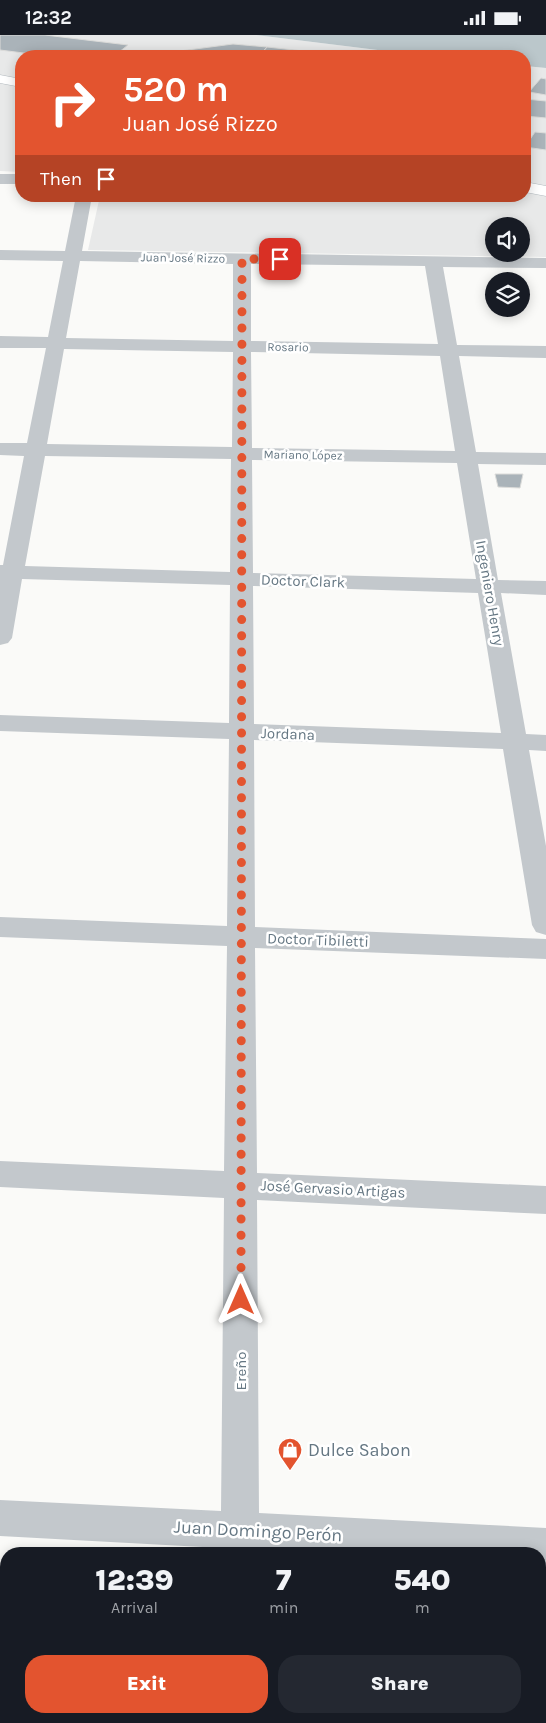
<!DOCTYPE html>
<html lang="en">
<head>
<meta charset="utf-8">
<style>
	body { margin:0; font-family:Karla,sans-serif; background:#242831; color:#f1f3f6; height:100vh; display:flex; flex-direction:column; font-size:19px; white-space:nowrap }
	* { box-sizing:border-box; margin:0 }
	p { font-size:16px; color:#9ea1a6 }
	.icon { flex:none; width:28px; height:28px; fill:none; stroke:currentColor; stroke-width:2; stroke-linecap:round; stroke-linejoin:round }
	.map { position:relative; flex:1; overflow:hidden }
	.details { position:absolute; left:0px; top:1512px; width:546px; height:176px; display:flex; flex-direction:column; background:#171b24; border-radius:20px 20px 0 0; box-shadow:0 2px 12px #0003 }
	.details>* { flex:none }
	.guide { position:absolute; left:15px; top:15px; width:516px; height:152px; border-radius:20px; box-shadow:0 2px 12px #0003; background:#e3542f; color:#fff; overflow:hidden }
	.fabs { position:absolute; left:485px; top:182px; display:grid; gap:10px }
	.fabs a { display:grid; place-items:center; width:45px; height:45px; border-radius:50%; background:#171b24; box-shadow:0 2px 12px #0003; font-size:25px }
	.pin { position:absolute; display:grid; place-items:center; width:42px; height:42px; color:#fff; margin:-21px; border-radius:10px; box-shadow:0 2px 8px #0006 }
	.me { position:absolute; width:55px; margin:-28px; rotate:0deg; stroke-linejoin:round; filter:drop-shadow(0 0 4px #0008) }
	.turn { display:flex; align-items:center; gap:18px; height:105px; padding:0 25px; font-size:22px }
	.turn .icon { width:65px; height:65px; stroke-width:2.5 }
	.turn b { display:block; font-size:35px; line-height:42px }
	.then { display:flex; align-items:center; height:48px; padding:0 25px; background:#0003; gap:10px; font-size:19px }
	.eta { display:flex; justify-content:space-evenly; align-items:center; height:85px; text-align:center }
	.eta b { font-size:30px; font-weight:800; line-height:35px }
	.primary-button { display:flex; gap:10px; margin-top:auto; padding:10px 25px }
	.primary-button a { flex:1; height:58px; border-radius:20px; background:#e3542f; color:#fff; font-size:20px; font-weight:800; line-height:58px; text-align:center }
	.primary-button a+a { background:#242831; color:#f1f3f6 }
	.status { display:flex; justify-content:space-between; align-items:center; height:35px; padding:0 25px; background:#171b24; direction:ltr }
	.status svg { height:14px; fill:currentColor }
	.map>svg:first-child { display:block }
</style>
</head>
<body>
<div class="status"><b>12:32</b><svg viewBox="0 0 49 12"><path d="M0 12V9h3v3zM5 12V6h3v6zM10 12V3h3v9zM15 12V0h3v12zM26 1h20v11H26zM47 4h2v5h-2z"/></svg></div>
<div class="map">
<svg width="546" height="1688" viewBox="0 0 546 1688">
	<rect width="100%" height="100%" fill="#fafaf8"/>
	<!-- built -->
	<path fill="#e8e9e9" fill-rule="evenodd" d="M0,0H256L426,21H21V137L0,136Z
		M525,31L546,33V222L88,215L100,161H525ZM494,191H521V219H494Z"/>
	<!-- water -->
	<path fill="#bbc7cb" d="M256,0H546V33L525,31V21H426Z"/>
	<!-- building -->
	<path fill="#aab3b9" stroke="#dcdcda" d="M0,0H45L128,10L114,21H47L0,15Z
		M233,9L267,12L259,21H175L180,16Z
		M267,12L349,21H259Z
		M541,43L546,44V60L529,57Z
		M525,64L546,66V83L525,81Z
		M535,97L546,98V115L525,112Z
		M495,439H523L520,453L498,452Z"/>
	<g fill="none" stroke-linecap="round" stroke-linejoin="round">
		<defs>
			<path id="secondary" d="M0,40L21,44V52L0,48Z
				M525,147L546,151V161L525,157Z"/>
		</defs>
		<!-- secondary casing -->
		<use href="#secondary" stroke="#b3babf" stroke-width="1"/>
		<!-- minor -->
		<path fill="#c3c8cc" fill-rule="evenodd" d="M0,139H21V149H0Z
			M76,161H92L82,216L546,223V233L443,232L457,310L546,311V323L459,321L476,417L546,418V430L478,429L498,545L546,546V560L501,558L526,699L546,700V716L529,715L546,811V900L536,897L532,890L503,714L254,705L255,892L546,904V924L255,913L257,1138L546,1151V1179L257,1165L259,1478L546,1493V1531H540V1519H320L259,1515V1519H221V1513L0,1501V1465L221,1476L224,1163L0,1152V1126L224,1136L227,911L0,902V882L227,891L229,704L0,696V680L229,688L230,550L22,544L12,603L8,608L0,610V530H3L24,421L0,420V408H27L46,313H0V301L48,302L63,226L0,225V215L65,216ZM80,226L233,229V306L66,303ZM251,229L425,231L438,309L251,306ZM64,314L233,317L232,412L47,409ZM251,317L440,321L455,416L252,413ZM45,421L231,424L230,537L25,531ZM252,425L457,428L476,544L253,538ZM253,551L478,558L501,698L254,689Z
			M219,1682H261V1688H219Z"/>
		<!-- secondary -->
		<use href="#secondary" fill="#fff" fill-rule="evenodd"/>
	</g>
	<g fill="none" stroke-linecap="round" stroke-linejoin="round">
		<!-- route -->
		<path stroke="#e3542f" stroke-width="9" stroke-dasharray="0 16.2" d="M241,1265L242,224H280"/>
	</g>
	<!-- icons -->
	<defs>
		<symbol id="shop-pin" viewBox="-11 -11 22 30"><path d="M0 17L-7.5 6A9.5 9.5 0 1 1 7.5 6Z" fill="#e3542f" stroke="#fff"/><path d="M-5-2.5h2.3a2.7 3.5 0 0 1 5.4 0H5L5.5 6h-11ZM-1.5-2.5h3a1.5 2.3 0 0 0-3 0Z" fill="#fff"/></symbol>
	</defs>
	<g fill-rule="evenodd">
		<use href="#shop-pin" x="276" y="1401" width="28" height="38"/>
	</g>
	<g text-anchor="middle" dominant-baseline="central" stroke-width="5" stroke-linejoin="round" paint-order="stroke">
		<!-- far-street labels -->
		<g font-size="12" fill="#657783" stroke="#fff">
			<text transform="translate(183 223) rotate(1)">Juan José Rizzo</text>
			<text transform="translate(288 312) rotate(1)">Rosario</text>
			<text transform="translate(303 420) rotate(1)">Mariano López</text>
		</g>
		<!-- street labels -->
		<g font-size="15" fill="#657783" stroke="#fff">
			<text transform="translate(303 546) rotate(2)">Doctor Clark</text>
			<text transform="translate(490 558) rotate(80)">Ingeniero Henry</text>
			<text transform="translate(288 699) rotate(2)">Jordana</text>
			<text transform="translate(318 905) rotate(2)">Doctor Tibiletti</text>
			<text transform="translate(333 1154) rotate(3)">José Gervasio Artigas</text>
			<text transform="translate(241 1336) rotate(-90)">Ereño</text>
		</g>
		<!-- near-poi labels -->
		<g font-size="18" fill="#657783" stroke="#fff" text-anchor="start">
			<text x="308" y="1415">Dulce Sabon</text>
		</g>
		<!-- near-street labels -->
		<g font-size="18" fill="#657783" stroke="#fff">
			<text transform="translate(258 1496) rotate(3)">Juan Domingo Perón</text>
		</g>
	</g>
</svg>
<div class="fabs">
<a><svg class="icon" aria-label="sound" viewBox="0 0 24 24"><path d="M4 9h4l5-4v14l-5-4H4zM17 9q2 3 0 6"/></svg></a>
<a><svg class="icon" aria-label="layers" viewBox="0 0 24 24"><path d="M12 4l9 5-9 5-9-5zM3 14l9 5 9-5"/></svg></a>
</div>
<div class="pin" style="left:280px;top:224px;background:#d93025"><svg class="icon" aria-label="arrive" viewBox="0 0 24 24"><path d="M6 21V4h12l-3 4 3 4H6"/></svg></div>
<svg class="me" style="left:241px;top:1265px" viewBox="-20 -20 40 40"><path d="M0-17L14 15 0 8-14 15z" fill="#e3542f" stroke="#fff" stroke-width="4"/></svg>
<div class="guide">
<div class="turn"><svg class="icon" aria-label="right" viewBox="0 0 24 24"><path d="M7 20v-9h11M14 6l5 5-5 5"/></svg><div><b>520 m</b>Juan José Rizzo</div></div>
<div class="then">Then<svg class="icon" aria-label="arrive" viewBox="0 0 24 24"><path d="M6 21V4h12l-3 4 3 4H6"/></svg></div>
</div>
<section class="details">
<div class="eta">
<div><b>12:39</b><p>Arrival</p></div>
<div><b>7</b><p>min</p></div>
<div><b>540</b><p>m</p></div>
</div>
<div class="primary-button"><a>Exit</a><a>Share</a></div>
</section>
</div>
</body>
</html>
